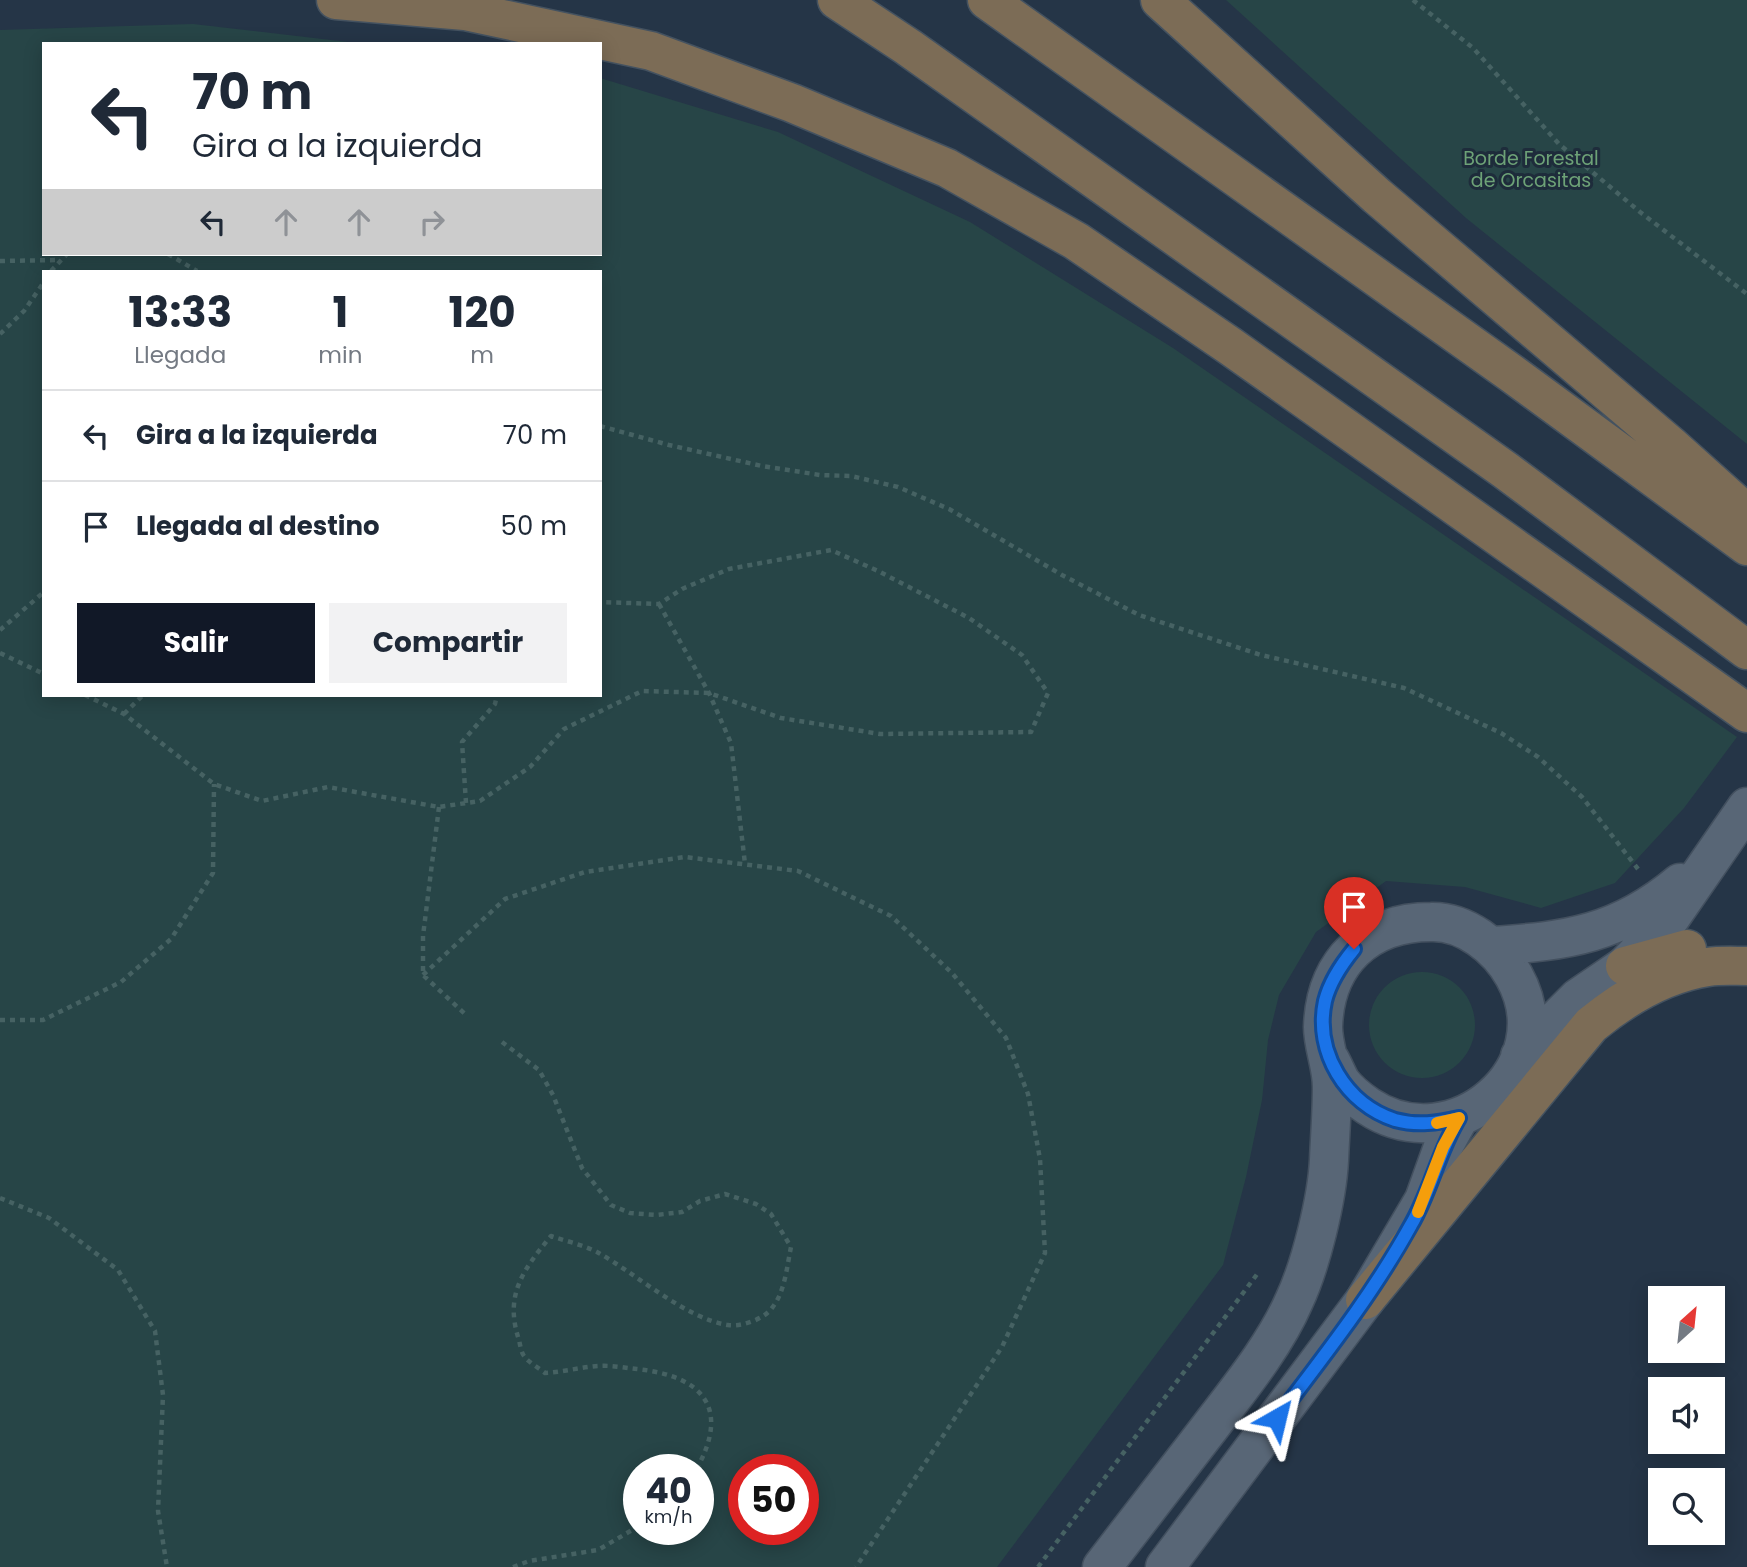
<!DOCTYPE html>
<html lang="es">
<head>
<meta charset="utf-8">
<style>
	body { margin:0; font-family:Poppins,sans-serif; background:#f2f2f3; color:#1f2937; height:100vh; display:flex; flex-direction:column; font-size:26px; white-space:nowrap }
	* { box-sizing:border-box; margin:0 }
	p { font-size:23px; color:#747a83 }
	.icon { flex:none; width:38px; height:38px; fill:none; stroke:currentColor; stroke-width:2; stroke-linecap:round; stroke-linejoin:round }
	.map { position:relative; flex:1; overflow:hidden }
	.sheet { position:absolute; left:42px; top:270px; width:560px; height:427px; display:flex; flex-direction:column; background:#fff; border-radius:0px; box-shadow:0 4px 18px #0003 }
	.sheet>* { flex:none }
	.hud { position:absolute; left:42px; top:42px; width:560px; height:214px; border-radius:0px; box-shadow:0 4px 18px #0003; background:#fff; color:#1f2937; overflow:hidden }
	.needle { width:46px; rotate:27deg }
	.fabs { position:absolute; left:1648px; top:1286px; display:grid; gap:14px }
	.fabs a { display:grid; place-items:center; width:77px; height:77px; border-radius:0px; background:#fff; box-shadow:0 4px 18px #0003; font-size:35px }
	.speed { position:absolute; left:623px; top:1454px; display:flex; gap:14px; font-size:35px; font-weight:700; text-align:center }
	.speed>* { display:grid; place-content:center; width:91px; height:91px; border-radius:50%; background:#fff; box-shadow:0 4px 18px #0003; line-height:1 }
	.speed small { font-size:18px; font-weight:400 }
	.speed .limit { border:10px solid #d22; background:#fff; color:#111 }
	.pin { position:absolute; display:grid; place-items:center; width:60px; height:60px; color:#fff; margin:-72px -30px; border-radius:50% 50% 50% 0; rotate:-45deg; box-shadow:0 0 7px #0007 }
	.pin .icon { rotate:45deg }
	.me { position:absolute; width:77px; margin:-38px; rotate:37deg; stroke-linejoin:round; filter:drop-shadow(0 0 5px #0008) }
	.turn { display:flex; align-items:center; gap:24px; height:147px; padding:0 35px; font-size:32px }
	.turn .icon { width:91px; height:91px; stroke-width:2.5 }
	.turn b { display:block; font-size:49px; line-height:60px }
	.lanes { display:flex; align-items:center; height:66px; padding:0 35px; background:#0003; justify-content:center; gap:35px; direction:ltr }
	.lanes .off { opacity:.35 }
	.eta { display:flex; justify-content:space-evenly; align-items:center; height:119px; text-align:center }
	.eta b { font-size:42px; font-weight:700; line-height:49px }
	.cta { display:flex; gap:14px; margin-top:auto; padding:14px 35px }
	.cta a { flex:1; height:80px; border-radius:0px; background:#111827; color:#fff; font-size:28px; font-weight:700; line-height:80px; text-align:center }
	.cta a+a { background:#f2f2f3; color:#1f2937 }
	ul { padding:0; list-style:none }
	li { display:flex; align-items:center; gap:21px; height:91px; padding:0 35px; border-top:2px solid #e0e1e3 }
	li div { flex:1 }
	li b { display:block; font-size:26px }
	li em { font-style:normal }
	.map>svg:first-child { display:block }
</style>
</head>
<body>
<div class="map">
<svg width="1747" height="1567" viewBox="0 0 1747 1567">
	<rect width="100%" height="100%" fill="#253547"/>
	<!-- green -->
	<path fill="#274547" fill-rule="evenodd" d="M1226,0H1747V444L1466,218Z
		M193,24L365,44H44V254H600V78L778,132L970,222L1173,348L1737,737L1684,808L1615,883L1541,908L1465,887L1386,881L1316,932L1279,995L1268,1040L1262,1100L1246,1177L1223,1265L997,1567H0V30ZM44,271H600V695H44ZM639,1470H698V1530H639ZM744,1470H803V1530H744Z
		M1369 1025a53 53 0 1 1 106 0a53 53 0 1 1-106 0Z"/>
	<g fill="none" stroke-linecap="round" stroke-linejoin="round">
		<defs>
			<path id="major" d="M1491,946C1568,941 1619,934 1680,883
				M1520,1056L1578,998L1625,966L1652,938L1671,917L1747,807
				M1102,1567C1138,1520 1174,1474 1210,1427C1239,1389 1275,1345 1294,1301C1311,1265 1327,1199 1329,1160C1330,1136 1332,1111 1332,1087C1332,1066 1323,1046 1323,1027C1325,962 1367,922 1431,922C1465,921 1498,947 1514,976C1565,1067 1454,1163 1368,1106C1359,1100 1348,1091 1341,1082C1337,1075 1334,1067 1330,1060
				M1165,1567L1365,1300L1424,1200L1443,1147L1459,1118"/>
			<path id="highway" d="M336,0L465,11L651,51L792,103L947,168L1076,241L1230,346L1747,713
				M837,0L908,47L1505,470L1747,650
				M987,0L1511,373L1747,546
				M1160,0L1377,196L1670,445L1747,514
				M1625,966L1687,949
				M1365,1300L1591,1025C1625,997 1663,974 1708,967C1721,965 1734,966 1747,966"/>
		</defs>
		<!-- major casing -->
		<use href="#major" stroke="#43505f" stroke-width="41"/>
		<!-- highway casing -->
		<use href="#highway" stroke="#445260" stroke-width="41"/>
		<!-- path -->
		<path stroke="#466263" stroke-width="4.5" stroke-dasharray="5 5" stroke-linecap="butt" d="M1413,0L1473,48L1559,144L1640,212L1747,294
			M168,254L197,271
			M0,261L59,260
			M51,271L67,254
			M0,334L24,311L44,282
			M600,426L669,445L762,466L820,475L851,476L898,487L949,509L1062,575L1139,615L1261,655L1404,688L1501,733L1538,757L1582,797L1638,869
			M659,604L709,693L731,743L745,864
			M0,630L44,592
			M0,653L44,674
			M85,695L124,714L214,784L262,801L328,787L439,807L480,801L530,767L564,729L642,691L709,693L781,718L880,734L1031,732L1048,693L1022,655L969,618L878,571L831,550L729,569L682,589L659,604L600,602
			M124,714L143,695
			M466,803L462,742L495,704L497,695
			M439,807L423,936V975L465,1014
			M423,975L505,899L585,872L685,857L798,871L891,916L952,973L1006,1038L1028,1094L1040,1159L1045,1253L1002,1347L856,1567
			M0,1020H43L121,982L171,939L213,873L214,784
			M502,1042L539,1070L553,1095L582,1168L611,1205L630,1213L656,1215L682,1212L700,1201L725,1194L756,1204L771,1214L791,1247C787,1266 785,1292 772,1308C764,1319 742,1327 728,1325C686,1319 635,1273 597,1252C583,1245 566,1241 551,1236C523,1270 504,1295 519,1340C520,1344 521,1352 524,1356C528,1362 539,1368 545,1373C563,1372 581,1367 599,1366C611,1365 625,1368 637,1369C703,1376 731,1408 696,1470
			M0,1198L49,1218L118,1270L155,1331L163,1395L158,1511L167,1567
			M513,1567L529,1561L598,1550L639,1526
			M1038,1567L1258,1273"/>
		<!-- major -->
		<use href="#major" stroke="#586676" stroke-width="38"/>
		<!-- highway -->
		<use href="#highway" stroke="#7c6c56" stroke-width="38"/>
	</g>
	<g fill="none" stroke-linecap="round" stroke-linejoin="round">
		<defs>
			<path id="route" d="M1277,1418C1324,1356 1373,1294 1411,1225C1431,1191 1438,1152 1459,1118C1438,1123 1417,1126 1395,1120C1346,1104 1314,1052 1325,1001C1330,981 1341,965 1354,949"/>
		</defs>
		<!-- route casing -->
		<use href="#route" stroke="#114b97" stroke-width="18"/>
		<!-- route -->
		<use href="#route" stroke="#1a73e8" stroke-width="12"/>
		<!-- slow -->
		<path stroke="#f59e0b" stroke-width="12" d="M1418,1212L1443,1147L1459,1118L1437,1123"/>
	</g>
	<g text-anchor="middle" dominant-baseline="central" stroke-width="6" stroke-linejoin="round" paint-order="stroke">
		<!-- park labels -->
		<g font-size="19" fill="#6da277" stroke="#1e2c3b">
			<text x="1531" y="158">Borde Forestal<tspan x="1531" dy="22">de Orcasitas</tspan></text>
		</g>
	</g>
</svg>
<div class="fabs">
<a><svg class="needle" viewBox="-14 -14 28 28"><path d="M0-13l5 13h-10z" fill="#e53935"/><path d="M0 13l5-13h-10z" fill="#747a83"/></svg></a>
<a><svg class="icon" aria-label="sound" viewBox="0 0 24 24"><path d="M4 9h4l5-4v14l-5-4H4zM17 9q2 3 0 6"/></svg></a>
<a><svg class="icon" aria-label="search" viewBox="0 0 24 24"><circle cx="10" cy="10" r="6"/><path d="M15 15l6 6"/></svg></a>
</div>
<div class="speed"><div>40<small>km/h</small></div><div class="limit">50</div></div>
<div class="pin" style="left:1354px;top:949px;background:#d93025"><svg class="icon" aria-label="arrive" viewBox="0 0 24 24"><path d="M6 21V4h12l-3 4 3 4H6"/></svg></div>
<svg class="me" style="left:1277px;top:1418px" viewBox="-20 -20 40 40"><path d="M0-17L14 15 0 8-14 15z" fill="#1a73e8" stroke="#fff" stroke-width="4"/></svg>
<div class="hud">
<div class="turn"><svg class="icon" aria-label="left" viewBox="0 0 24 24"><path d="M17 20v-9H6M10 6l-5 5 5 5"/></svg><div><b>70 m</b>Gira a la izquierda</div></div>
<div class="lanes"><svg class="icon" aria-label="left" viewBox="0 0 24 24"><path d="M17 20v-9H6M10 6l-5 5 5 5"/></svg><svg class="icon off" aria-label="ahead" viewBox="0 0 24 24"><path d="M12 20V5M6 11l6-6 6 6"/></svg><svg class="icon off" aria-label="ahead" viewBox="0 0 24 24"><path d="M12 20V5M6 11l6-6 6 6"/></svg><svg class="icon off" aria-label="right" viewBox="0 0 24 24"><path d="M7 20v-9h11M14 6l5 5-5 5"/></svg></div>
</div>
<section class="sheet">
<div class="eta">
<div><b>13:33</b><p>Llegada</p></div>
<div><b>1</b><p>min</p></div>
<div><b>120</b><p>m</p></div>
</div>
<ul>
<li><svg class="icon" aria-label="left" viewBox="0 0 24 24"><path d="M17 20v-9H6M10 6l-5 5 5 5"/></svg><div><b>Gira a la izquierda</b></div><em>70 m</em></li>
<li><svg class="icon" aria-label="arrive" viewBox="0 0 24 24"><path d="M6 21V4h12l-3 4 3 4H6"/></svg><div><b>Llegada al destino</b></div><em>50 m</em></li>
</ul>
<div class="cta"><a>Salir</a><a>Compartir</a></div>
</section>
</div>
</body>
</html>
